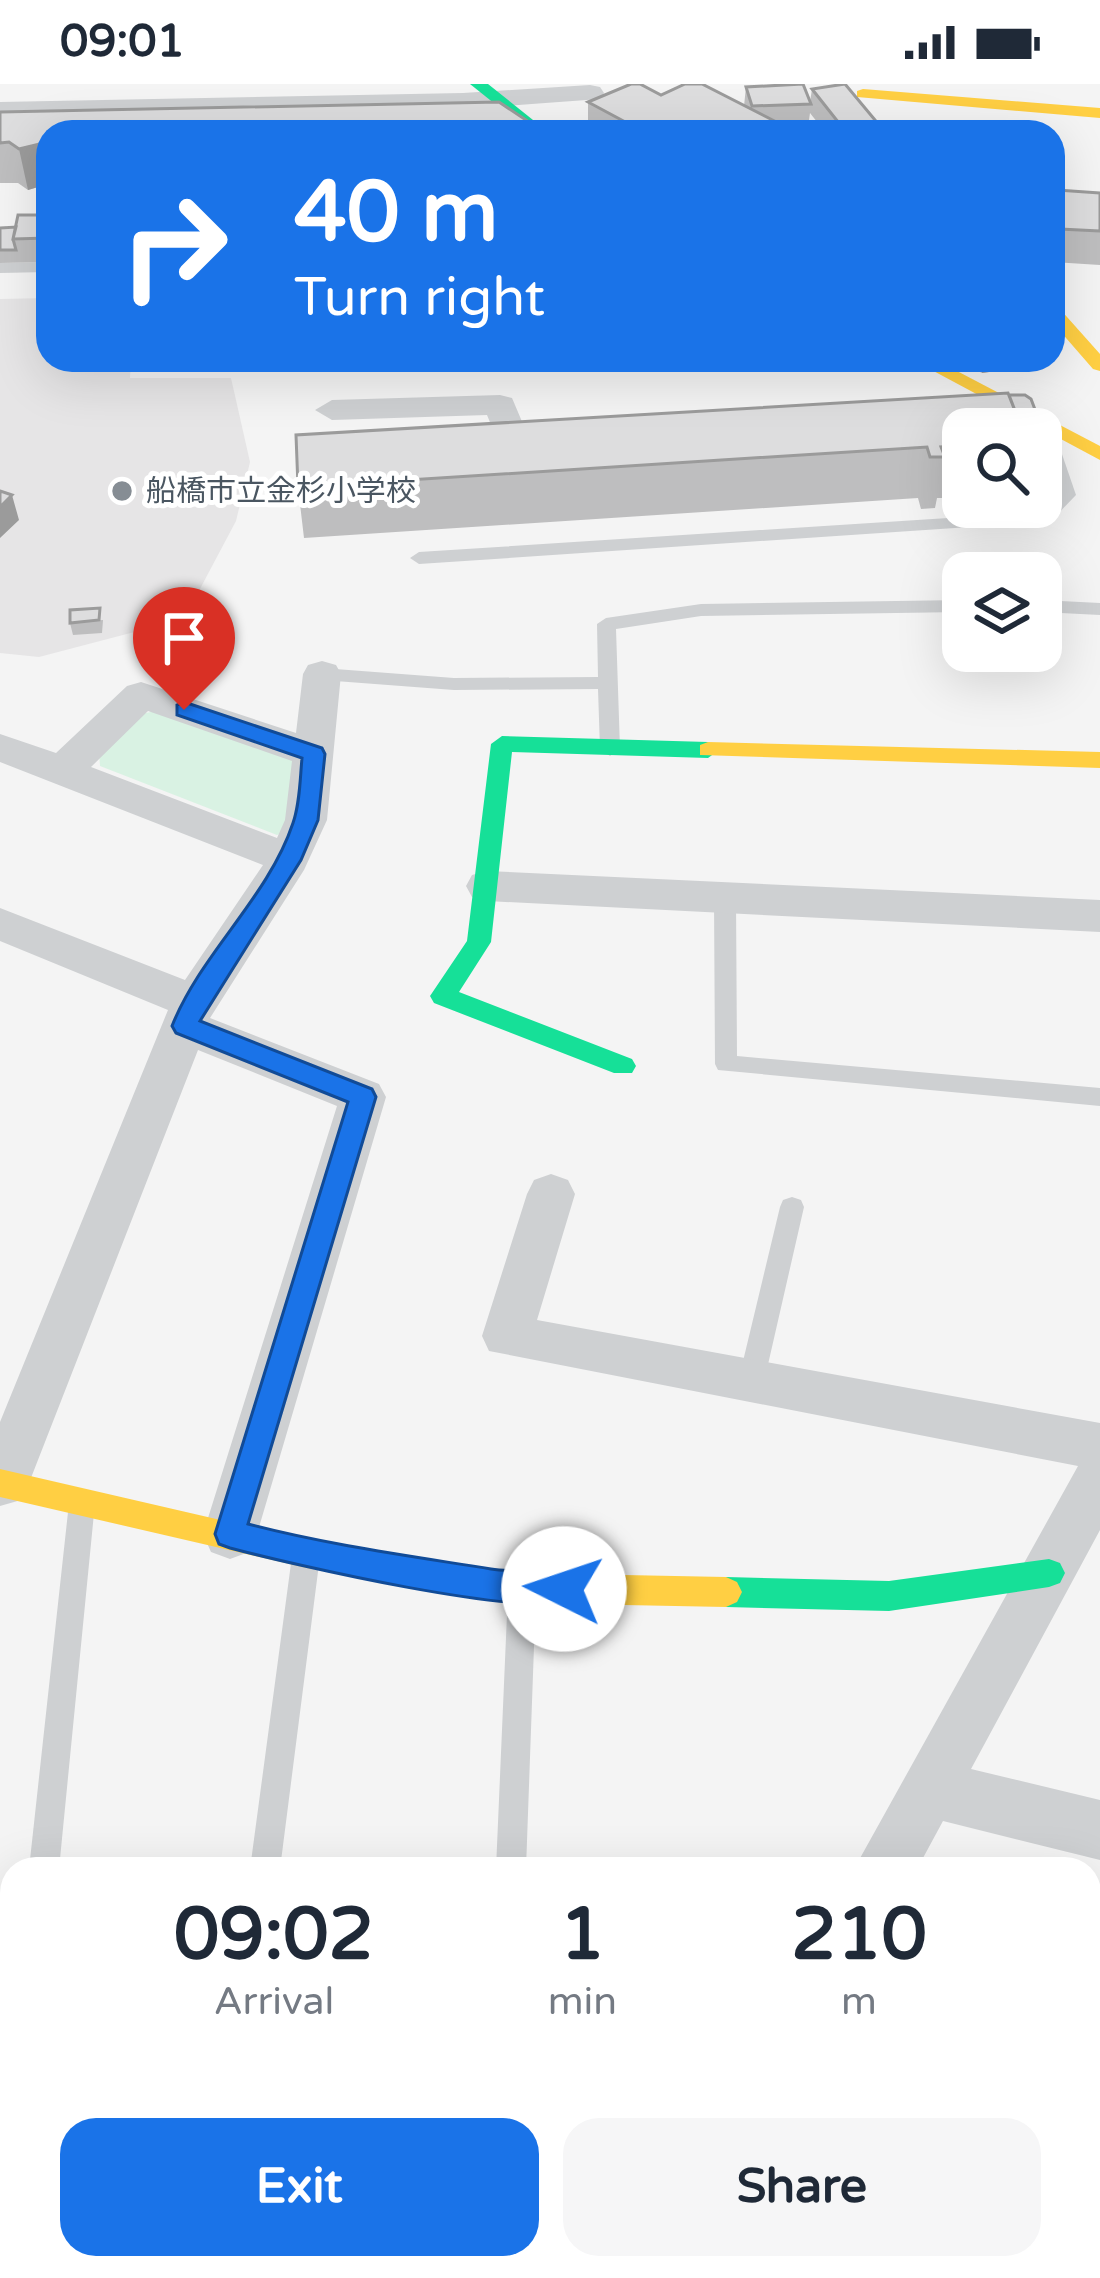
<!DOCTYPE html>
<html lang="en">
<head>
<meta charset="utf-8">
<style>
	body { margin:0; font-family:"Varela Round","Noto Sans JP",sans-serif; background:#f6f6f7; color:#1f2937; height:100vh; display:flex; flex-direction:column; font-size:45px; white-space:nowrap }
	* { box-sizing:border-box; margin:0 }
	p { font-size:39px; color:#747a83 }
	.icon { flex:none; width:66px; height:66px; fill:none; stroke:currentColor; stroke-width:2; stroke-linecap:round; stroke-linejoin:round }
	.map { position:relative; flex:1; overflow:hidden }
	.panel { position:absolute; left:0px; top:1773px; width:1101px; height:423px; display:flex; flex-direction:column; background:#fff; border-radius:36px 36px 0 0; box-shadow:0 12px 48px #0002 }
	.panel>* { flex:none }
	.banner { position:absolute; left:36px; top:36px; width:1029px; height:252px; border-radius:36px; box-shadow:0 12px 48px #0002; background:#1a73e8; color:#fff; overflow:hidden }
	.buttons { position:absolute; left:942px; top:324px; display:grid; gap:24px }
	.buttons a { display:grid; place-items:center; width:120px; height:120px; border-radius:24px; background:#fff; box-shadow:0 12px 48px #0002; font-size:60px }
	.pin { position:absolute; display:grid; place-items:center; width:102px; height:102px; color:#fff; margin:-123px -51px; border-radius:50% 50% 50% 0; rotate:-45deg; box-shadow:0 0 12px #0007 }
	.pin .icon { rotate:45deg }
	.me { position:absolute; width:132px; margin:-66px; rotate:274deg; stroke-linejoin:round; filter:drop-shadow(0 0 9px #0008) }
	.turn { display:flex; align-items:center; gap:42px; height:252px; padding:0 60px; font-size:54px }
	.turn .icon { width:156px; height:156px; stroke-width:2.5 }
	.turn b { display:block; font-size:84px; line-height:102px }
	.eta { display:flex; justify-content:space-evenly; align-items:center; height:204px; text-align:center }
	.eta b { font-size:72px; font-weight:700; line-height:84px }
	.primary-button { display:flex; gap:24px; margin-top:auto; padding:24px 60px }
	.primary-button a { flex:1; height:138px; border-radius:36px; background:#1a73e8; color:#fff; font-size:48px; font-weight:700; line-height:138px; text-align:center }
	.primary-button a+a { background:#f6f6f7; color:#1f2937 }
	.status { display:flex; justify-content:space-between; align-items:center; height:84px; padding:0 60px; background:#fff; direction:ltr }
	.status svg { height:33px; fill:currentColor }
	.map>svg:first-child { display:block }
</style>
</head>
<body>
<div class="status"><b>09:01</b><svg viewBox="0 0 49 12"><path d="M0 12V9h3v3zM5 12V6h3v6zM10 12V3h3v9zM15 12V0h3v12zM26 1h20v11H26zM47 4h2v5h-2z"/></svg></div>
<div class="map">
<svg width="1100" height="2194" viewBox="0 0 1100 2194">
	<rect width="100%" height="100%" fill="#f4f4f4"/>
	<!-- education -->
	<path fill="#e6e5e6" d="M48,214V276H131L130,294H231L250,378L236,437L184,535L39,573L0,569V215Z"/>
	<!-- green -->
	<path fill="#d9f2e3" d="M155,627L291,675L296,686L295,743L277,751L100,682L99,668L137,631Z"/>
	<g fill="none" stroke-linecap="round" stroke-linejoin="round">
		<!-- lane -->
		<path fill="#ced0d2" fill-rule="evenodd" d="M48,178V188L0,189V179Z
			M1044,336L1052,341L1076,411L1051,437L1045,438L419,480L410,474L419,468L1040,428L1058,410L1041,358V345L1036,341Z
			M963,516V528L701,532L616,545L620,665L610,672L600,665L598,605L454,606L322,596L312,590L322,584L454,594L598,593L597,540L606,534L701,520Z
			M1041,516L1100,519V531L1041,528Z
			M725,807L736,815L737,972L1100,1004V1022L718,986L715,980L714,815Z
			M792,1113L801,1116L804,1123L764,1298L760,1306L751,1309L742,1306L738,1298L780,1123L783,1116Z
			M82,1407L92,1410L95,1419L59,1785H29L69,1419L72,1410Z
			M306,1459L316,1463L320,1472L280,1785H250L292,1472L296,1463Z
			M522,1494L532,1498L536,1507L526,1785H496L508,1507L512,1498Z"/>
		<!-- street -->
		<path fill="#ced0d2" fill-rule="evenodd" d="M590,1L600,3L604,9L600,15L463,25L0,34V18L463,9Z
			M500,311L512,314L526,347L570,349L575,356L570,363C549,369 522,371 501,365L487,331L332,336L315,326L332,316Z
			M322,577L336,581L341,590L327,736L304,786L210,934L379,1000L386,1013L257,1450L249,1468L230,1475L211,1468L203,1450L337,1022L198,966L29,1399L21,1416L0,1422V1338L168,926L0,857V824L185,896L263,781L0,678V650L56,669L127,602L141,598L296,649L303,590L308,581ZM148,627L292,677L285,736L277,754L91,683Z
			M487,787L1100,816V848L487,817L472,813L466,802L472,791Z
			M551,1090L568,1096L575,1110L537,1236L1100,1339V1446L971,1685L1100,1716V1776L943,1737L917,1785H854L1078,1382L489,1267L482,1252L527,1110L534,1096Z
			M12,2027V2093L0,2094V2028Z
			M1089,2130L1100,2132V2194H1080L1063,2184H1089Z
			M713,2184H781L778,2194H710Z"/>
		<!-- fast -->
		<path fill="#16e098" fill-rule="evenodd" d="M470,0H488L548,48H530Z
			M502,652L708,658L719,666L708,674L512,668L491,858L459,908L632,975L636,982L632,989H614L434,919L430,912L467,857L491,660Z
			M1049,1475L1060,1479L1065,1489L1060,1499L1049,1503L889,1527L726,1523L715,1518L710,1508L715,1498L726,1493L889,1497Z"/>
		<!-- slow -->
		<path fill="#ffcf43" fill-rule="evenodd" d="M863,5L1100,24V34L857,13V7Z
			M1053,223L1059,224L1100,270V287L1093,285L1053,239Z
			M913,276H936L1100,362V376Z
			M708,658L1100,668V684L700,671V661Z
			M0,1385L307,1456L522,1489L726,1493L737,1498L742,1508L737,1518L726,1523L522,1519L307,1484L0,1413Z"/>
	</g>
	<!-- wall -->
	<path fill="#bebebf" d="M746,3L810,18L812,5L885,48H825L810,29L808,43L788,44L791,48H588V18L661,11L744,22Z
		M0,28L48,48V100L28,106L18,99H0Z
		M1057,106L1100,109V181L1053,178V126Z
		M48,131V178L0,179V144L16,143Z
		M958,276H1005L1003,286L982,289Z
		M1008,309L1009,311H1025L1031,315L1053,373L1043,416H1041V345H963V423H966L946,425L942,414H937L935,424L921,425L918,414L304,454L298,403L296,351Z
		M103,536L102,549L73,551L70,539Z"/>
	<!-- shaded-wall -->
	<path fill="#9b9b9b" d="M529,38V48H502Z
		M44,58L48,78V100L28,106L19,65Z
		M1005,276L1003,286L982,289L984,277Z
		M12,411L19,436L0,454V423Z"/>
	<!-- building -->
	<path fill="#ddddde" stroke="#9b9b9b" stroke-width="3" d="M631,0H640L661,11L685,0H702L792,46L787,48H644L588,18Z
		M803,0L811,20L752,22L746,3Z
		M845,0L885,48H846L812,5Z
		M499,18L529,38L502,48H48V58L19,65L9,58L0,59V28Z
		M1057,106L1100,109V147L1060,145Z
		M18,131H48V154L13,155Z
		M16,143L13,155L16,166H0V144Z
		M1008,309L1022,345H963V362L941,363L945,373H930L927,363L298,403L296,351Z
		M1009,311H1025L1031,315L1053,373L1041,375V345H1022Z
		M950,371H963V382L954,383Z
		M0,407L12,411L0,423Z
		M100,524L99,536L70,539V526Z"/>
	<!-- route -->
	<path fill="#1a73e8" stroke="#114b97" stroke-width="3" d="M184,618L322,664L325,670L318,736L301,776L200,937L372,1005L376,1013L248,1440C328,1461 410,1472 491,1485C518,1489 550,1485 575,1495L580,1505L575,1516C526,1535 290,1480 230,1464L219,1460L215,1450L348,1018L176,949L172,942C201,869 268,814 293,739C300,719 300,695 302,674L177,631V621Z"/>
	<!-- markers -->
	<circle fill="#868d94" stroke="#fff" stroke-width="4.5" cx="122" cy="407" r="12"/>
	<g text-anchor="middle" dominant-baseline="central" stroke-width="10" stroke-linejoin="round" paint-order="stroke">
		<!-- far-poi labels -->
		<g font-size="30" fill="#4a5661" stroke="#fff" text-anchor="start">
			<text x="146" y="407">船橋市立金杉小学校</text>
		</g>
	</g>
</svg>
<div class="buttons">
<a><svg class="icon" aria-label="search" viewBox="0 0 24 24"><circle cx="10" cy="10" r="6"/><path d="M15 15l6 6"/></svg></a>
<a><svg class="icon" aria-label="layers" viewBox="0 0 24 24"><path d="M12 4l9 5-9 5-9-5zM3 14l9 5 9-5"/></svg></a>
</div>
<div class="pin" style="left:184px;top:626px;background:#d93025"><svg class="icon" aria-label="arrive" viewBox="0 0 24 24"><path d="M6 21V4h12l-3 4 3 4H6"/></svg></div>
<svg class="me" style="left:564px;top:1505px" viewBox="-20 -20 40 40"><circle r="19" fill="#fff"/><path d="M0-13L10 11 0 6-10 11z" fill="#1a73e8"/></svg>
<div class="banner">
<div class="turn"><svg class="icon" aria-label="right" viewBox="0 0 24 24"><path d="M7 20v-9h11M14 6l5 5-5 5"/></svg><div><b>40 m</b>Turn right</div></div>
</div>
<section class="panel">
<div class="eta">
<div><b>09:02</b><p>Arrival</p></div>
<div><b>1</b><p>min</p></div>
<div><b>210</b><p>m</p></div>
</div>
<div class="primary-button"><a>Exit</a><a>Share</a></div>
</section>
</div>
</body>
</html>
